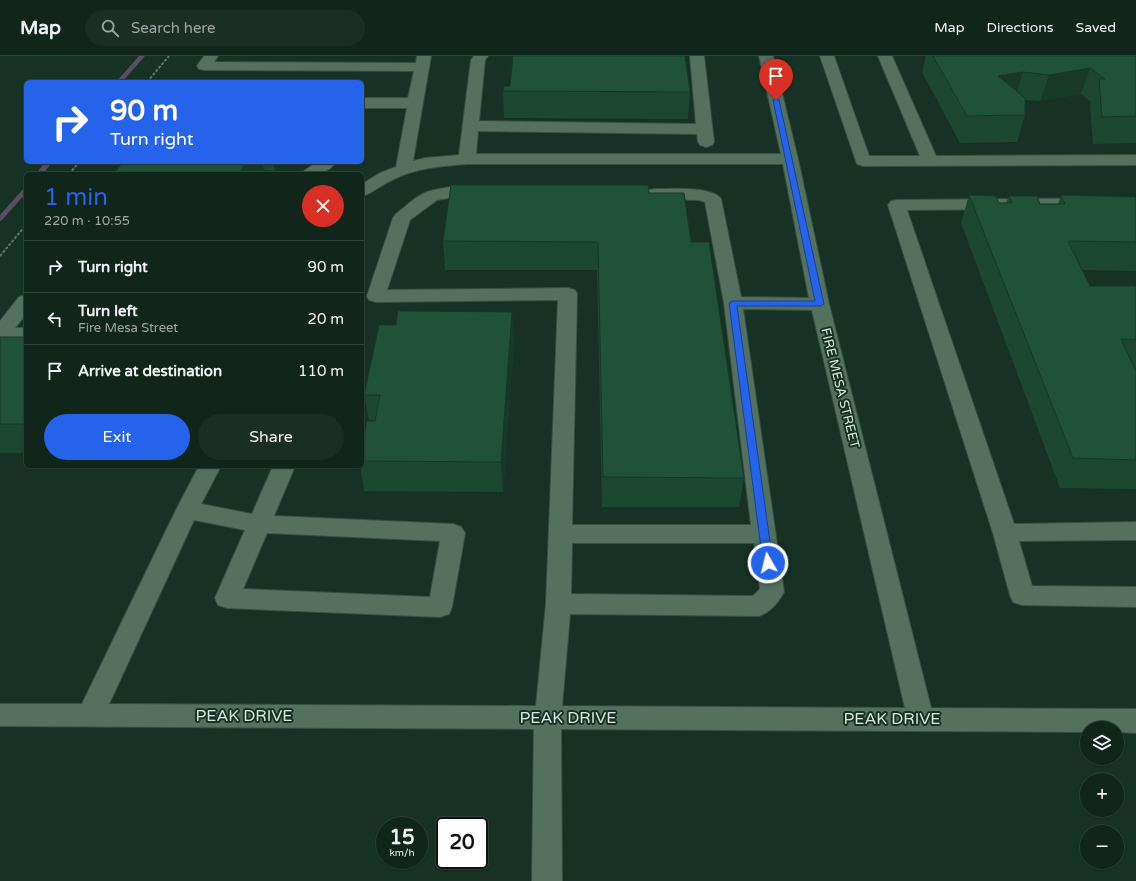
<!DOCTYPE html>
<html lang="en">
<head>
<meta charset="utf-8">
<style>
	body { margin:0; font-family:"Varela Round",sans-serif; background:#1a2e24; color:#f1f3f6; height:100vh; display:flex; flex-direction:column; font-size:15px; white-space:nowrap }
	* { box-sizing:border-box; margin:0 }
	p { font-size:13px; color:#9ca5a3 }
	.icon { flex:none; width:22px; height:22px; fill:none; stroke:currentColor; stroke-width:2; stroke-linecap:round; stroke-linejoin:round }
	.map { position:relative; flex:1; overflow:hidden }
	.panel { position:absolute; left:24px; top:116px; width:340px; height:296px; display:flex; flex-direction:column; background:#11261b; border-radius:6px; box-shadow:0 1px 3px #0004,0 0 0 1px #30433a }
	.panel>* { flex:none }
	.banner { position:absolute; left:24px; top:24px; width:340px; height:84px; border-radius:6px; box-shadow:0 1px 3px #0004,0 0 0 1px #30433a; background:#2563eb; color:#fff; overflow:hidden }
	.tools { position:absolute; left:1080px; top:665px; display:grid; gap:8px }
	.tools a { display:grid; place-items:center; width:44px; height:44px; border-radius:50%; background:#11261b; box-shadow:0 1px 3px #0004,0 0 0 1px #30433a; font-size:20px }
	.speed { position:absolute; left:376px; top:761px; display:flex; gap:8px; font-size:20px; font-weight:700; text-align:center }
	.speed>* { display:grid; place-content:center; width:52px; height:52px; border-radius:50%; background:#11261b; box-shadow:0 1px 3px #0004,0 0 0 1px #30433a; line-height:1 }
	.speed small { font-size:10px; font-weight:400 }
	.speed .limit { border:2px solid #111; border-radius:6px; background:#fff; color:#111 }
	.pin { position:absolute; display:grid; place-items:center; width:34px; height:34px; color:#fff; margin:-41px -17px; border-radius:50% 50% 50% 0; rotate:-45deg; box-shadow:0 0 4px #0007 }
	.pin .icon { rotate:45deg }
	.me { position:absolute; width:44px; margin:-22px; rotate:352deg; stroke-linejoin:round; filter:drop-shadow(0 0 3px #0008) }
	.turn { display:flex; align-items:center; gap:14px; height:84px; padding:0 20px; font-size:18px }
	.turn .icon { width:52px; height:52px; stroke-width:2.5 }
	.turn b { display:block; font-size:28px; line-height:34px }
	.round { display:grid; place-items:center; flex:none; width:42px; height:42px; border-radius:21px; background:#1a2e24 }
	.overview { display:flex; align-items:center; justify-content:space-between; height:68px; padding:0 20px }
	h1 { font-size:24px; font-weight:600; line-height:30px; color:#2563eb }
	.button { display:flex; gap:8px; margin-top:auto; padding:8px 20px }
	.button a { flex:1; height:46px; border-radius:24px; background:#2563eb; color:#fff; font-size:16px; font-weight:600; line-height:46px; text-align:center }
	.button a+a { background:#1a2e24; color:#f1f3f6 }
	ul { padding:0; list-style:none }
	li { display:flex; align-items:center; gap:12px; height:52px; padding:0 20px; border-top:1px solid #30433a }
	li div { flex:1 }
	li b { display:block; font-size:15px }
	li em { font-style:normal }
	header { display:flex; align-items:center; gap:24px; box-sizing:border-box; height:56px; padding:0 20px; background:#11261b; border-bottom:1px solid #30433a }
	header strong { font-size:19px }
	nav { display:flex; gap:22px; margin-inline-start:auto; font-size:14px }
	.search { width:280px; height:36px; background:#1a2e24; display:flex; align-items:center; gap:10px; box-sizing:border-box; padding:0 14px; border-radius:22px; color:#9ca5a3; font-size:15px }
	.map>svg:first-child { display:block }
</style>
</head>
<body>
<header>
<strong>Map</strong>
<div class="search"><svg class="icon" aria-label="search" viewBox="0 0 24 24"><circle cx="10" cy="10" r="6"/><path d="M15 15l6 6"/></svg>Search here</div>
<nav><a>Map</a><a>Directions</a><a>Saved</a></nav>
</header>
<div class="map">
<svg width="1136" height="825" viewBox="0 0 1136 825">
	<rect width="100%" height="100%" fill="#173224"/>
	<g fill="none" stroke-linecap="round" stroke-linejoin="round">
		<!-- stream -->
		<path fill="#594d62" fill-rule="evenodd" d="M139,0H145L122,26H116Z
			M45,106H52L43,118H36Z
			M26,131V137L2,164L0,165V159L24,132Z"/>
		<defs>
			<path id="minor" d="M204,0H218L214,6L416,7L417,0H431L413,105L425,102L459,99L471,4L474,0H488L485,4L479,65L696,68L690,0H704L714,86L712,89L706,91L700,89L698,86L697,78L478,75L476,98H781L759,0H773L798,103L829,248L931,652L1136,653V677L1117,676V672H1087V676L561,673L562,825H532L534,673L0,670V648H82L176,454L199,410H221L201,448L252,458L273,410H295L274,460L453,468L461,471L465,477L452,551L449,558L440,561L227,552L218,549L215,542L245,474L194,464L109,648L536,650L546,548L558,244L376,246L369,244L367,240L393,162L396,158C405,151 416,140 427,136C442,131 469,128 484,131L486,135L484,139L461,140L437,144L410,164L387,234L568,232L575,234L577,238L572,469H751L724,247L705,146L699,144L655,143L649,142L647,138L649,134L655,133C670,133 712,130 721,143L741,241L809,242L783,108H467C441,110 415,112 392,124C381,129 373,137 362,140V128L380,117L396,111L407,52H362V42H408L414,15L204,14L199,13L197,10ZM743,253L812,254L905,652L562,650L570,558L759,560C771,556 778,547 784,536ZM267,477L440,485L430,541L243,533ZM572,487H754L760,533L753,540L571,538Z
				M820,0H834L869,100H920L878,0H892L936,100L1136,99V109L863,110L857,108Z
				M317,106H336C328,118 315,118 302,118L304,115Z
				M1136,142V152L907,154L1014,468L1136,466V484L1019,485L1032,530L1136,531V551L1022,549L1013,546L1010,539L993,477L888,149L891,145L897,144Z
				M26,239V258L15,272H26V284L0,283V265L19,241Z"/>
		</defs>
		<!-- minor casing -->
		<use href="#minor" stroke="#395043" stroke-width="2"/>
		<!-- path -->
		<path stroke="#5f7569" stroke-width="2" stroke-dasharray="3 1.5" stroke-linecap="butt" d="M147,26L169,0
			M69,118L79,106
			M0,200L26,169"/>
		<!-- minor -->
		<use href="#minor" fill="#547160" fill-rule="evenodd"/>
	</g>
	<!-- wall -->
	<path fill="#1c4731" d="M926,0H1136V87L1093,88L1090,50L1091,46L1081,38L1040,45L1025,44V59L1017,86L960,87L922,16Z
		M503,35L690,36L688,63L504,62Z
		M123,106H280L275,115L264,114L261,118H114Z
		M649,137L691,186L744,422L739,451H602L597,214H445L443,185Z
		M969,139L999,147H1006L1009,140L1040,148H1058L1061,139L1136,141V215L1082,214L1090,230H1136V313H1135L1136,315V433L1060,432L961,167Z
		M512,256L514,285L503,436L364,435L360,410H362V391L369,365L364,339L396,269Z
		M0,281H26V397H0Z"/>
	<!-- shaded-wall -->
	<path fill="#163928" d="M1090,12L1081,38L1040,45L1049,19Z
		M1023,16L1015,42L998,20Z
		M246,106H262L264,114L261,118H239Z
		M273,106H280L275,115Z
		M512,256L514,285L503,436L501,406Z"/>
	<!-- building -->
	<path fill="#205239" stroke="#163928" d="M513,0H685L690,36L503,35L504,30H510Z
		M933,0H1136V60L1102,61L1099,23H1105L1090,12L1049,19L1023,16L998,20L1025,42V59L967,60Z
		M123,106H246L239,118H114Z
		M451,129H648L649,137H684L691,186H709L744,422L603,421L598,186L443,185Z
		M969,139L996,140L999,147H1012L1009,140H1037L1040,148H1065L1061,139L1136,141V186L1068,185L1090,230H1136V284L1121,283L1136,315V404L1073,402Z
		M398,255L512,256L501,406L362,405V391L367,365H375L380,339H364L379,269H396Z
		M0,281H26V368H0Z"/>
	<!-- route -->
	<path fill="#2563eb" stroke="#184099" d="M776,42L779,44L824,248L820,250H737L773,507L771,510H764L763,507L729,247L733,245H815L773,44Z"/>
	<g text-anchor="middle" dominant-baseline="central" stroke-width="4" stroke-linejoin="round" paint-order="stroke">
		<!-- street labels -->
		<g font-size="13" fill="#d8e8de" stroke="#173224">
			<text transform="translate(840 332) rotate(76)">FIRE MESA STREET</text>
		</g>
		<!-- near-street labels -->
		<g font-size="16" fill="#d8e8de" stroke="#173224">
			<text x="244" y="660">PEAK DRIVE</text>
			<text x="568" y="662">PEAK DRIVE</text>
			<text x="892" y="663">PEAK DRIVE</text>
		</g>
	</g>
</svg>
<div class="tools">
<a><svg class="icon" aria-label="layers" viewBox="0 0 24 24"><path d="M12 4l9 5-9 5-9-5zM3 14l9 5 9-5"/></svg></a>
<a>+</a>
<a>−</a>
</div>
<div class="speed"><div>15<small>km/h</small></div><div class="limit">20</div></div>
<div class="pin" style="left:776px;top:44px;background:#d93025"><svg class="icon" aria-label="arrive" viewBox="0 0 24 24"><path d="M6 21V4h12l-3 4 3 4H6"/></svg></div>
<svg class="me" style="left:768px;top:507px" viewBox="-20 -20 40 40"><circle r="17" fill="#2563eb" stroke="#fff" stroke-width="3"/><path d="M0-11L8 9 0 5-8 9z" fill="#fff"/></svg>
<div class="banner">
<div class="turn"><svg class="icon" aria-label="right" viewBox="0 0 24 24"><path d="M7 20v-9h11M14 6l5 5-5 5"/></svg><div><b>90 m</b>Turn right</div></div>
</div>
<section class="panel">
<div class="overview"><div><h1>1 min</h1><p>220 m · 10:55</p></div><a class="round" style="background:#d93025;color:#fff"><svg class="icon" aria-label="close" viewBox="0 0 24 24"><path d="M6 6l12 12M18 6L6 18"/></svg></a></div>
<ul>
<li><svg class="icon" aria-label="right" viewBox="0 0 24 24"><path d="M7 20v-9h11M14 6l5 5-5 5"/></svg><div><b>Turn right</b></div><em>90 m</em></li>
<li><svg class="icon" aria-label="left" viewBox="0 0 24 24"><path d="M17 20v-9H6M10 6l-5 5 5 5"/></svg><div><b>Turn left</b><p>Fire Mesa Street</p></div><em>20 m</em></li>
<li><svg class="icon" aria-label="arrive" viewBox="0 0 24 24"><path d="M6 21V4h12l-3 4 3 4H6"/></svg><div><b>Arrive at destination</b></div><em>110 m</em></li>
</ul>
<div class="button"><a>Exit</a><a>Share</a></div>
</section>
</div>
</body>
</html>
